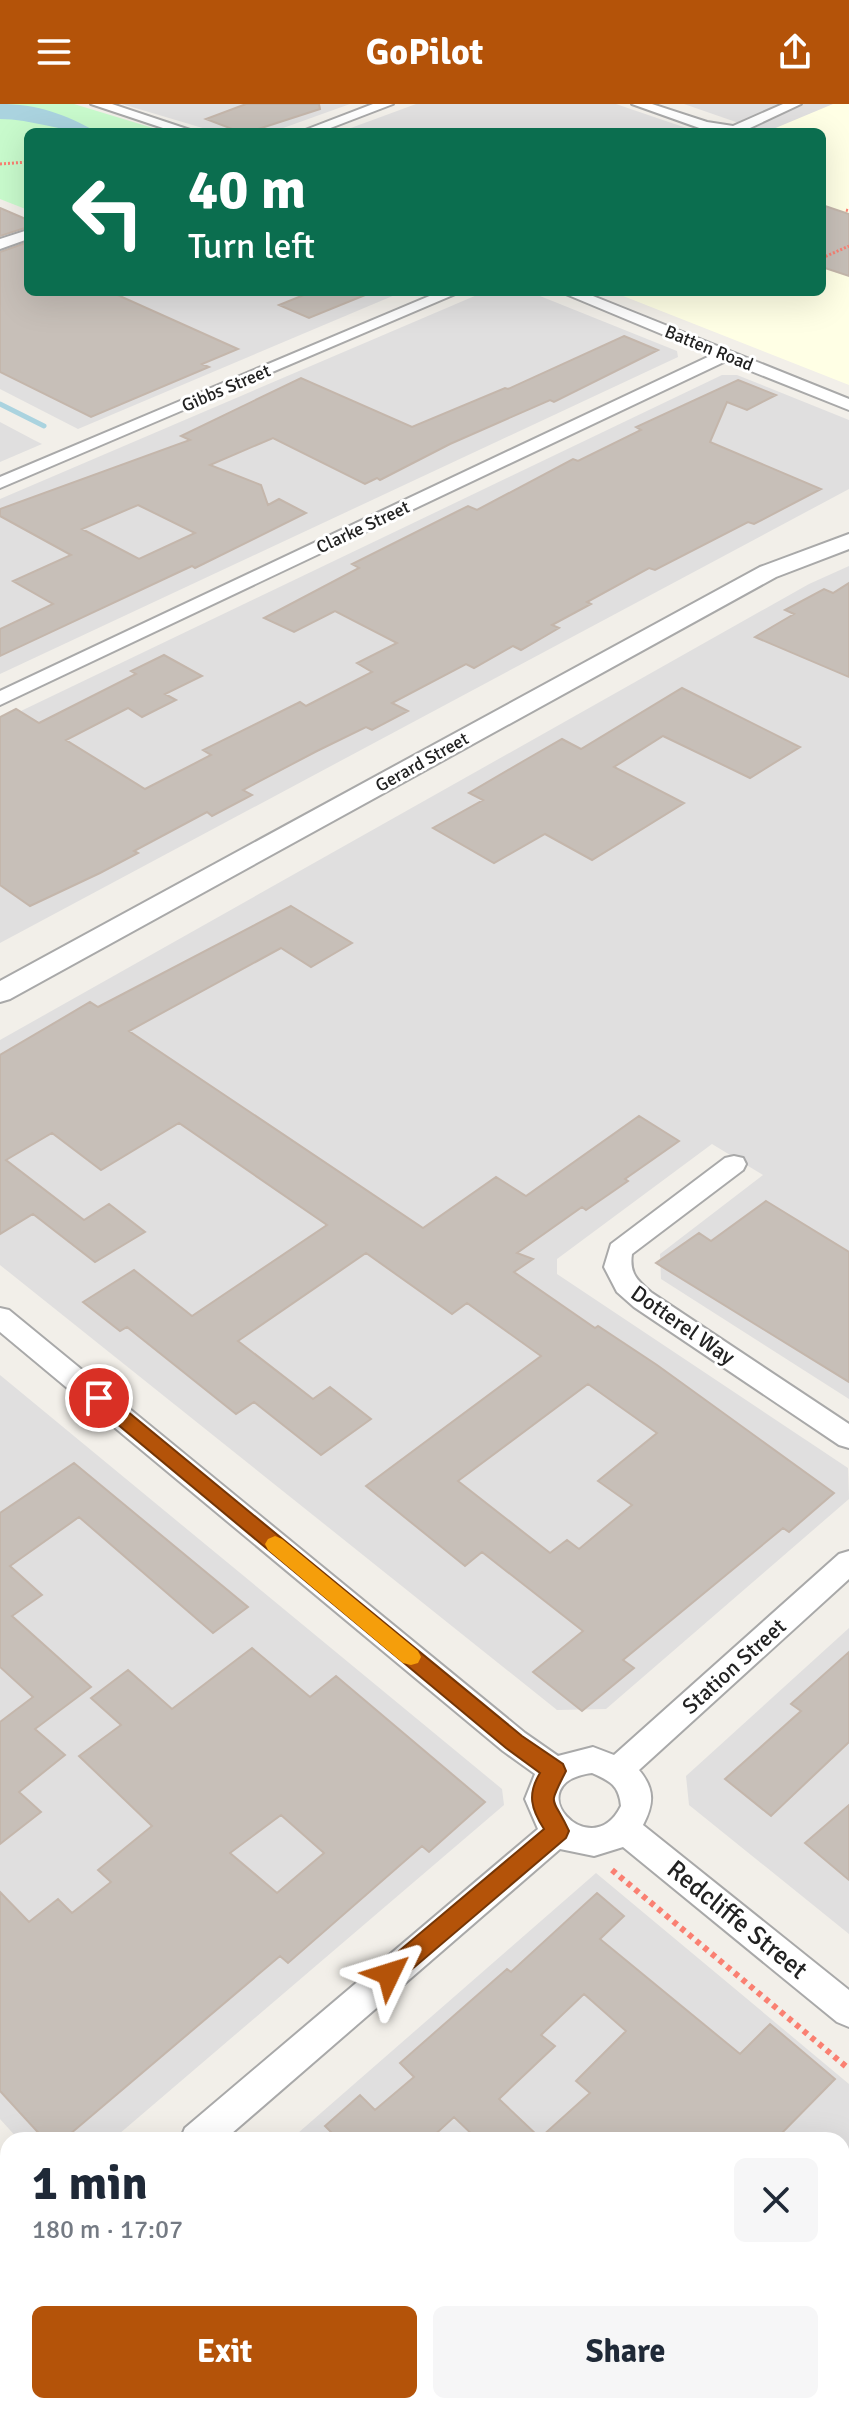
<!DOCTYPE html>
<html lang="en">
<head>
<meta charset="utf-8">
<style>
	body { margin:0; font-family:Signika,sans-serif; background:#f6f6f7; color:#1f2937; height:100vh; display:flex; flex-direction:column; font-size:30px; white-space:nowrap }
	* { box-sizing:border-box; margin:0 }
	p { font-size:26px; color:#747a83 }
	.icon { flex:none; width:44px; height:44px; fill:none; stroke:currentColor; stroke-width:2; stroke-linecap:round; stroke-linejoin:round }
	.map { position:relative; flex:1; overflow:hidden }
	.details { position:absolute; left:0px; top:2028px; width:850px; height:282px; display:flex; flex-direction:column; background:#fff; border-radius:24px 24px 0 0; box-shadow:0 8px 32px #0002 }
	.details>* { flex:none }
	.top-card { position:absolute; left:24px; top:24px; width:802px; height:168px; border-radius:12px; box-shadow:0 8px 32px #0002; background:#0b6e4f; color:#fff; overflow:hidden }
	.pin { position:absolute; display:grid; place-items:center; width:68px; height:68px; color:#fff; margin:-34px; border:4px solid #fff; border-radius:50%; box-shadow:0 2px 8px #0007 }
	.me { position:absolute; width:88px; margin:-44px; rotate:49deg; stroke-linejoin:round; filter:drop-shadow(0 0 6px #0008) }
	.turn { display:flex; align-items:center; gap:28px; height:168px; padding:0 32px; font-size:36px }
	.turn .icon { width:104px; height:104px; stroke-width:2.5 }
	.turn b { display:block; font-size:56px; line-height:68px }
	.round { display:grid; place-items:center; flex:none; width:84px; height:84px; border-radius:12px; background:#f6f6f7 }
	.summary { display:flex; align-items:center; justify-content:space-between; height:136px; padding:0 32px }
	h1 { font-size:48px; font-weight:700; line-height:60px }
	.primary-button { display:flex; gap:16px; margin-top:auto; padding:16px 32px }
	.primary-button a { flex:1; height:92px; border-radius:12px; background:#b45309; color:#fff; font-size:32px; font-weight:700; line-height:92px; text-align:center }
	.primary-button a+a { background:#f6f6f7; color:#1f2937 }
	header { display:flex; justify-content:space-between; align-items:center; height:104px; padding:0 32px; background:#b45309; color:#fff; font-size:36px; font-weight:700 }
	.map>svg:first-child { display:block }
</style>
</head>
<body>
<header><svg class="icon" aria-label="menu" viewBox="0 0 24 24"><path d="M4 6h16M4 12h16M4 18h16"/></svg>GoPilot<svg class="icon" aria-label="share" viewBox="0 0 24 24"><path d="M12 15V3M7 8l5-5 5 5M5 13v7h14v-7"/></svg></header>
<div class="map">
<svg width="849" height="2309" viewBox="0 0 849 2309">
	<rect width="100%" height="100%" fill="#f2efe9"/>
	<!-- residential -->
	<path fill="#e0dfdf" d="M122,0H350L272,28H216Z
		M416,0H616L698,28H340Z
		M684,0H849L822,28H765Z
		M0,153L28,188H402L78,325L0,285Z
		M484,188H530L677,247L678,253L0,570V395Z
		M722,271H737L849,316V385L0,839V617Z
		M0,318L34,336L42,340L0,358Z
		M849,462V1295L661,1175L660,1150L763,1071L712,1040L557,1155V1170L848,1364L849,1395L606,1605L557,1606L0,1161V936L809,480Z
		M0,1271L502,1685L504,1701L112,2036H19L0,2015Z
		M849,1524V1830L689,1701L686,1672Z
		M596,1769L849,1980V2309H278L271,2302H842V2036H290Z
		M8,2287V2302H82L88,2309H0V2295Z"/>
	<!-- education -->
	<path fill="#ffffe5" d="M833,0H849V281L613,188H822V28H766Z"/>
	<!-- park -->
	<path fill="#c8facc" d="M0,0H74L166,28H28V106L0,95Z"/>
	<!-- water -->
	<path fill="#aad3df" d="M0,0C37,0 65,10 97,28C64,29 33,15 0,15Z"/>
	<g fill="none" stroke-linecap="round" stroke-linejoin="round">
		<!-- stream -->
		<path stroke="#aad3df" stroke-width="5" d="M0,300L44,322"/>
	</g>
	<!-- building -->
	<path fill="#c7bfb8" stroke="#c4b6ab" stroke-width="2" fill-rule="evenodd" d="M246,0H319L320,5L252,27L240,28L206,15Z
		M822,101L849,110V172L822,163Z
		M0,104L28,116V123L0,132Z
		M28,138V188H111L238,245L202,260L209,263L91,313L0,268V148Z
		M311,188H370V189L309,214L279,201Z
		M624,232L658,246L554,298L550,296L450,340L380,376L377,374L365,380L273,334L210,361L261,381L268,401L279,395L306,409L195,464L192,462L0,552V525L53,500L13,477L71,451L0,412V405L190,336L181,332L301,274L412,323L505,284L508,285ZM138,401L195,429L139,455L82,425Z
		M738,276L776,291L747,306L727,298L710,338L821,385L754,420L748,418L655,466L649,464L587,498L591,500L552,521L559,524L521,546L513,542L474,564L466,560L392,599L408,607L372,626L366,623L317,647L243,686L252,691L212,712L207,708L134,747L138,749L100,769L30,802L0,781V613L16,605L39,619L136,570L131,567L164,551L202,572L165,590L176,596L142,613L128,604L66,636L145,685L211,651L203,646L300,598L306,602L372,568L357,559L397,539L335,507L294,528L264,514L359,464L352,460L468,402L477,406L573,355L578,357L641,326L636,323Z
		M849,479V573L755,533L794,510L785,506L824,485L833,489Z
		M682,584L800,643L750,674L663,632L614,663L684,699L592,756L545,730L494,759L433,724L483,696L469,689L527,655L562,635L581,645Z
		M291,802L352,839L311,863L281,844L129,927L423,1124L496,1073L526,1092L639,1012L679,1037L625,1075L628,1077L586,1106L582,1103L517,1149L533,1155L514,1168L595,1224L598,1222L657,1261L834,1389L789,1428L783,1424L623,1556L634,1564L582,1607L533,1568L583,1527L482,1448L465,1462L366,1382L541,1252L467,1199L452,1210L366,1149L238,1237L313,1295L330,1283L371,1315L321,1351L254,1298L236,1310L127,1223L120,1227L83,1198L134,1166L192,1212L327,1121L179,1019L101,1066L52,1029L6,1056L84,1116L109,1100L145,1128L95,1158L33,1110L0,1130V951L90,898L98,903ZM588,1280L657,1329L598,1377L632,1401L579,1445L567,1436L550,1449L458,1377Z
		M766,1097L849,1148V1278L656,1159L699,1129L711,1137Z
		M74,1359L248,1503L213,1529L79,1413L10,1462L42,1491L12,1512L91,1583L35,1625L65,1651L19,1688L41,1708L0,1740V1618L33,1593L0,1563V1409Z
		M252,1544L310,1593L336,1572L485,1698L429,1748L422,1742L288,1859L280,1852L63,2036H45L0,1987V1788L29,1818L58,1795L72,1809L111,1778L98,1766L152,1722L79,1652L121,1621L91,1594L128,1566L172,1605ZM281,1711L324,1749L277,1789L230,1749Z
		M849,1548V1638L771,1712L725,1675L801,1607L791,1600Z
		M849,1701V1776L805,1739Z
		M597,1789L624,1812L600,1835L740,1950L770,1920L835,1975L775,2036H478L454,2013L429,2036H339L325,2022L360,1991L375,2006L414,1973L400,1959L507,1865L511,1868ZM584,1890L626,1927L576,1977L590,1989L540,2034L499,1995L555,1942L541,1931Z"/>
	<g fill="none" stroke-linecap="round" stroke-linejoin="round">
		<defs>
			<path id="minor" d="M91,0H112L196,28H175Z
				M373,0H393L320,28H300Z
				M632,0H652L707,18L733,22L783,0H801L750,24L755,28L705,26Z
				M28,126V135L0,145V135Z
				M439,188H460L0,384V373Z
				M561,188H583L849,295V306L726,257L0,601V587L712,251Z
				M734,1052L743,1054L746,1060L743,1066L632,1150C629,1170 638,1177 652,1189L849,1320V1344L839,1341L634,1203L617,1188L604,1163L611,1140L725,1054Z
				M0,1204L9,1206L525,1629L558,1652L593,1643L614,1651L839,1450L849,1447V1475L639,1666C655,1685 654,1700 643,1721L849,1886V1923L837,1918L623,1743L594,1752L560,1745L224,2036H180L185,2024L538,1725L525,1695L535,1670L503,1647L0,1228ZM592,1669C610,1677 619,1681 621,1702C591,1763 515,1679 592,1669Z
				M0,2095L8,2099V2213L0,2210Z
				M147,2302H188L191,2309H150Z"/>
			<path id="tertiary" d="M849,430V445L776,473L10,895L0,898V877L760,463Z"/>
		</defs>
		<!-- minor casing -->
		<use href="#minor" stroke="#a9a9a9" stroke-width="4"/>
		<!-- tertiary casing -->
		<use href="#tertiary" stroke="#a9a9a9" stroke-width="4"/>
		<!-- path-far1 -->
		<path stroke="#fa8072" stroke-width="3" stroke-dasharray="2 2" stroke-linecap="butt" d="M0,60L28,58
			M846,106L849,107
			M822,154L849,142"/>
		<!-- path -->
		<path stroke="#fa8072" stroke-width="6" stroke-dasharray="5 5" stroke-linecap="butt" d="M612,1766L849,1965"/>
		<!-- minor -->
		<use href="#minor" fill="#fff" fill-rule="evenodd"/>
		<!-- tertiary -->
		<use href="#tertiary" fill="#fff" fill-rule="evenodd"/>
	</g>
	<!-- route -->
	<path fill="#b45309" stroke="#753606" stroke-width="2" d="M99,1287L105,1289L522,1632L563,1660L566,1667C547,1705 552,1690 569,1727L566,1734L397,1878L389,1881L380,1878L377,1870L380,1863L544,1725C531,1705 527,1690 540,1669L506,1644L92,1299L89,1294L92,1289Z"/>
	<!-- slow -->
	<path fill="#f59e0b" d="M275,1432L282,1435L418,1547L421,1553L418,1559L411,1561L403,1559L268,1446L265,1440L268,1435Z"/>
	<g text-anchor="middle" dominant-baseline="central" stroke-width="6" stroke-linejoin="round" paint-order="stroke">
		<!-- far-street labels -->
		<g font-size="18" fill="#222" stroke="#fff">
			<text transform="translate(709 244) rotate(22)">Batten Road</text>
			<text transform="translate(226 284) rotate(-23)">Gibbs Street</text>
			<text transform="translate(363 423) rotate(-25)">Clarke Street</text>
			<text transform="translate(422 658) rotate(-29)">Gerard Street</text>
		</g>
		<!-- street labels -->
		<g font-size="22" fill="#222" stroke="#fff">
			<text transform="translate(683 1221) rotate(35)">Dotterel Way</text>
			<text transform="translate(734 1562) rotate(-42)">Station Street</text>
		</g>
		<!-- near-street labels -->
		<g font-size="26" fill="#222" stroke="#fff">
			<text transform="translate(737 1816) rotate(39)">Redcliffe Street</text>
		</g>
	</g>
</svg>
<div class="pin" style="left:99px;top:1294px;background:#d93025"><svg class="icon" aria-label="arrive" viewBox="0 0 24 24"><path d="M6 21V4h12l-3 4 3 4H6"/></svg></div>
<svg class="me" style="left:389px;top:1870px" viewBox="-20 -20 40 40"><path d="M0-17L14 15 0 8-14 15z" fill="#b45309" stroke="#fff" stroke-width="4"/></svg>
<div class="top-card">
<div class="turn"><svg class="icon" aria-label="left" viewBox="0 0 24 24"><path d="M17 20v-9H6M10 6l-5 5 5 5"/></svg><div><b>40 m</b>Turn left</div></div>
</div>
<section class="details">
<div class="summary"><div><h1>1 min</h1><p>180 m · 17:07</p></div><a class="round"><svg class="icon" aria-label="close" viewBox="0 0 24 24"><path d="M6 6l12 12M18 6L6 18"/></svg></a></div>
<div class="primary-button"><a>Exit</a><a>Share</a></div>
</section>
</div>
</body>
</html>
